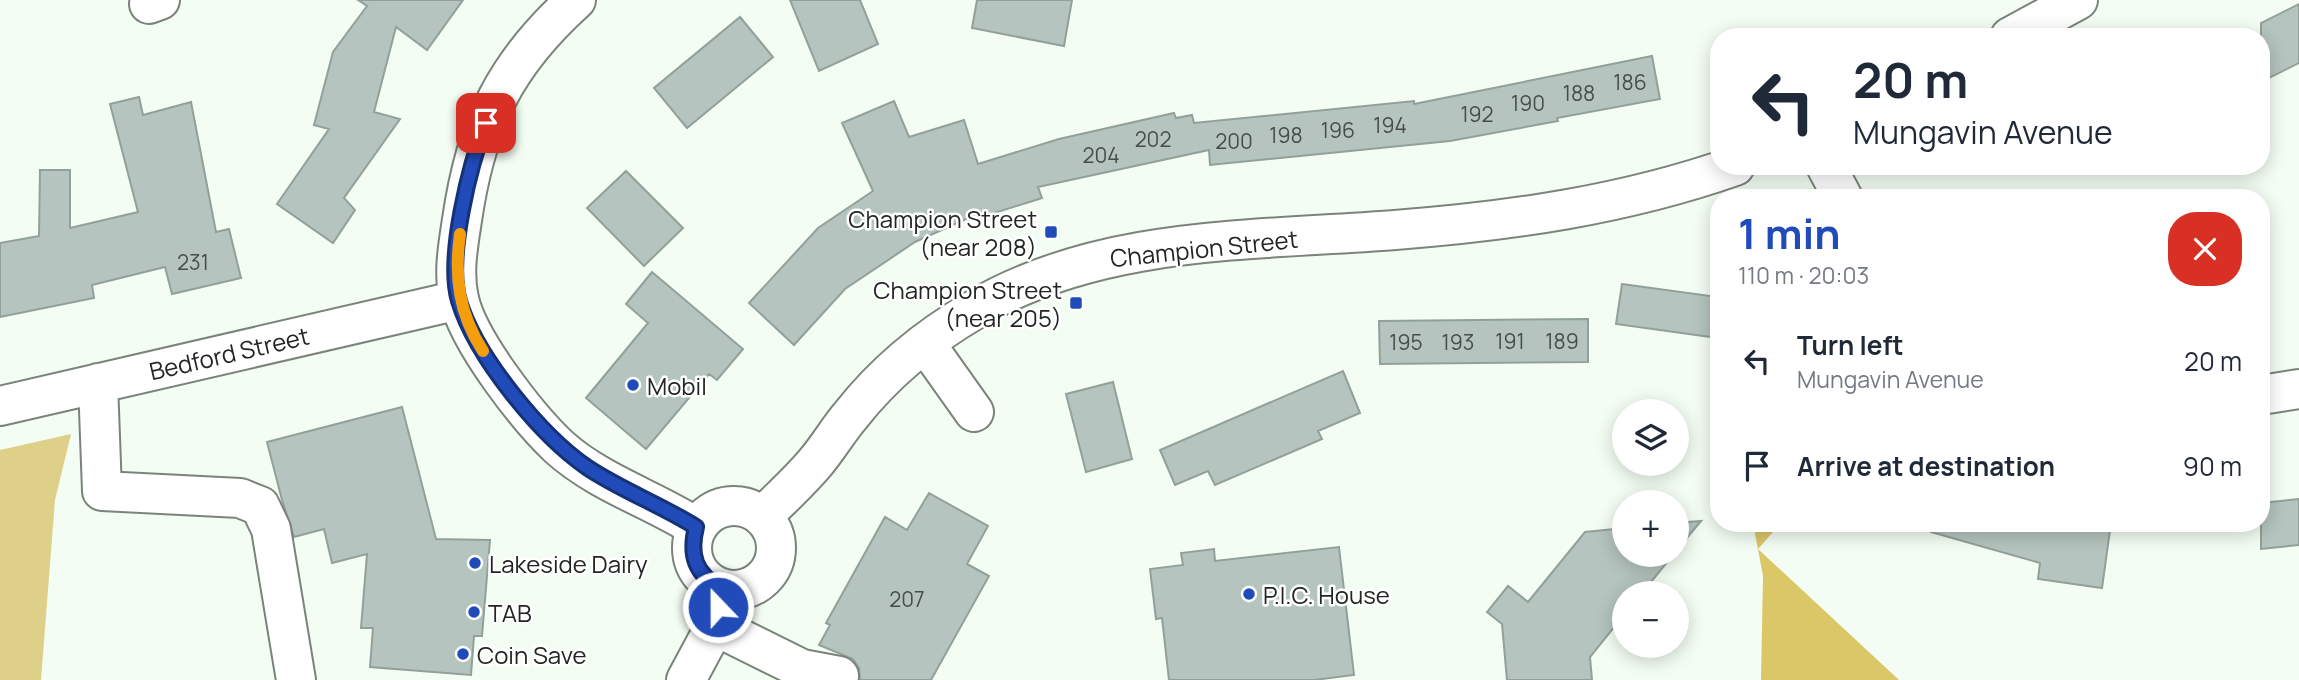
<!DOCTYPE html>
<html lang="en">
<head>
<meta charset="utf-8">
<style>
	body { margin:0; font-family:Manrope,sans-serif; background:#f6f6f7; color:#1f2937; height:100vh; display:flex; flex-direction:column; font-size:26px; white-space:nowrap }
	* { box-sizing:border-box; margin:0 }
	p { font-size:23px; color:#747a83 }
	.icon { flex:none; width:38px; height:38px; fill:none; stroke:currentColor; stroke-width:2; stroke-linecap:round; stroke-linejoin:round }
	.map { position:relative; flex:1; overflow:hidden }
	.sheet { position:absolute; left:1710px; top:189px; width:560px; height:343px; display:flex; flex-direction:column; background:#fff; border-radius:28px; box-shadow:0 4px 18px #0003 }
	.sheet>* { flex:none }
	.top-card { position:absolute; left:1710px; top:28px; width:560px; height:147px; border-radius:28px; box-shadow:0 4px 18px #0003; background:#fff; color:#1f2937; overflow:hidden }
	.fabs { position:absolute; left:1612px; top:399px; display:grid; gap:14px }
	.fabs a { display:grid; place-items:center; width:77px; height:77px; border-radius:50%; background:#fff; box-shadow:0 4px 18px #0003; font-size:35px }
	.pin { position:absolute; display:grid; place-items:center; width:60px; height:60px; color:#fff; margin:-30px; border-radius:14px; box-shadow:0 4px 10px #0006 }
	.me { position:absolute; width:77px; margin:-38px; rotate:338deg; stroke-linejoin:round; filter:drop-shadow(0 0 5px #0008) }
	.turn { display:flex; align-items:center; gap:24px; height:147px; padding:0 28px; font-size:32px }
	.turn .icon { width:91px; height:91px; stroke-width:2.5 }
	.turn b { display:block; font-size:49px; line-height:60px }
	.round { display:grid; place-items:center; flex:none; width:74px; height:74px; border-radius:28px; background:#f6f6f7 }
	.summary { display:flex; align-items:center; justify-content:space-between; height:119px; padding:0 28px }
	h1 { font-size:42px; font-weight:700; line-height:52px; color:#214bb9 }
	ul { padding:0; list-style:none }
	li { display:flex; align-items:center; gap:21px; height:105px; padding:0 28px }
	li div { flex:1 }
	li b { display:block; font-size:26px }
	li em { font-style:normal }
	.map>svg:first-child { display:block }
</style>
</head>
<body>
<div class="map">
<svg width="2299" height="680" viewBox="0 0 2299 680">
	<rect width="100%" height="100%" fill="#f3fdf3"/>
	<!-- green -->
	<path fill="#dfd089" d="M71,434L55,500L41,680H0V450Z"/>
	<!-- forest -->
	<path fill="#dbc767" d="M1753,523H1781L1758,549L1899,680H1761L1763,576Z"/>
	<!-- building -->
	<path fill="#b5c4be" stroke="#92a09a" stroke-width="2" d="M358,0H463L427,50L396,27L374,112L400,119L344,198L355,210L333,243L277,204L329,129L314,125L333,52L367,6Z
		M790,0H860L878,44L819,71Z
		M977,0H1072L1064,46L972,28Z
		M2299,4V63L2261,82V23Z
		M740,17L773,57L687,128L654,88Z
		M1652,56L1660,99L1557,118L1558,121L1450,141L1210,165L1209,150L1038,187L1042,198L988,215L986,210L915,242L845,289L794,345L749,303L818,228L873,191L842,123L894,101L909,137L964,120L978,164L1059,139L1174,113L1176,118L1192,115L1194,123L1414,101V104Z
		M139,97L143,115L191,102L216,232L229,229L241,278L172,294L165,267L92,285L94,298L0,317V243L39,236L40,170H70V228L138,212L110,104Z
		M626,171L683,228L644,266L587,208Z
		M652,272L743,349L717,380L709,374L646,449L586,398L648,323L626,304Z
		M1622,284L1718,297V338L1616,324Z
		M1588,319V362L1380,364L1379,321Z
		M1343,371L1360,413L1318,431L1322,439L1215,485L1208,471L1175,485L1160,450Z
		M1113,382L1132,459L1086,472L1066,394Z
		M402,407L436,539L490,540L482,636H474L471,675L370,667L373,628H361L367,554L332,563L324,529L294,537L282,500L267,442Z
		M929,493L988,526L967,564L989,576L931,680H860L859,668L853,659L819,645L830,625L826,623L885,517L907,530Z
		M2299,499V545L2261,549V503Z
		M1701,521L1676,551V523Z
		M1932,523H2111L2102,588L2038,579L2040,563L1931,532Z
		M1624,528V555H1673L1642,593H1624V615L1590,657L1592,680H1507L1502,624L1487,612L1508,586L1528,602L1585,532Z
		M1339,547L1354,675L1314,680H1169L1162,618L1156,619L1150,569L1183,565L1181,553L1214,549L1215,561Z"/>
	<g fill="none" stroke-linecap="round" stroke-linejoin="round">
		<defs>
			<path id="minor" d="M149,4L160,0
				M1826,166L1843,198
				M925,343L974,412
				M98,383L102,491L240,498L260,506L271,529L296,680
				M2261,395L2299,389
				M0,406L459,300
				M715,626L802,669L839,676"/>
			<path id="major" d="M576,0C504,65 476,124 462,220C458,246 453,273 459,299C468,341 528,418 559,447C599,483 652,499 696,527
				M2010,37L2078,0
				M692 548a42 42 0 1 1 84 0a42 42 0 1 1-84 0Z
				M762,517C780,499 799,482 815,463C828,448 838,430 851,415C884,373 928,337 974,310C1100,235 1254,241 1395,230C1511,221 1624,205 1735,166
				M686,680L715,626L721,588"/>
		</defs>
		<!-- minor casing -->
		<use href="#minor" stroke="#7a847b" stroke-width="42"/>
		<!-- major casing -->
		<use href="#major" stroke="#7a847b" stroke-width="42"/>
		<!-- minor -->
		<use href="#minor" stroke="#fff" stroke-width="38"/>
		<!-- major -->
		<use href="#major" stroke="#fff" stroke-width="38"/>
	</g>
	<g fill="none" stroke-linecap="round" stroke-linejoin="round">
		<defs>
			<path id="route" d="M486,123C470,164 446,258 459,301C476,357 541,436 588,468C623,491 661,505 696,527C689,555 695,574 721,588L718,607"/>
		</defs>
		<!-- route casing -->
		<use href="#route" stroke="#153178" stroke-width="18"/>
		<!-- route -->
		<use href="#route" stroke="#214bb9" stroke-width="12"/>
		<!-- slow -->
		<path stroke="#f59e0b" stroke-width="12" d="M460,234C454,277 459,314 483,351"/>
	</g>
	<!-- markers -->
	<g fill="#214bb9" stroke="#fff" stroke-width="2.5">
		<rect x="1044" y="225" width="14" height="14" rx="3.5"/>
		<rect x="1069" y="296" width="14" height="14" rx="3.5"/>
		<circle cx="633" cy="385" r="7"/>
		<circle cx="475" cy="563" r="7"/>
		<circle cx="1249" cy="594" r="7"/>
		<circle cx="474" cy="612" r="7"/>
		<circle cx="463" cy="654" r="7"/>
	</g>
	<g text-anchor="middle" dominant-baseline="central" stroke-width="5" stroke-linejoin="round" paint-order="stroke">
		<!-- number labels -->
		<g font-size="21" fill="#474e49">
			<text x="1630" y="82">186</text>
			<text x="1579" y="93">188</text>
			<text x="1528" y="103">190</text>
			<text x="1477" y="114">192</text>
			<text x="1390" y="125">194</text>
			<text x="1338" y="130">196</text>
			<text x="1286" y="135">198</text>
			<text x="1153" y="139">202</text>
			<text x="1234" y="141">200</text>
			<text x="1101" y="155">204</text>
			<text x="193" y="262">231</text>
			<text x="1510" y="341">191</text>
			<text x="1562" y="341">189</text>
			<text x="1406" y="342">195</text>
			<text x="1458" y="342">193</text>
			<text x="907" y="599">207</text>
		</g>
		<!-- poi labels -->
		<g font-size="24" fill="#222622" stroke="#fff" text-anchor="start">
			<text x="1037" y="218" text-anchor="end">Champion Street<tspan x="1037" dy="28">(near 208)</tspan></text>
			<text x="1062" y="289" text-anchor="end">Champion Street<tspan x="1062" dy="28">(near 205)</tspan></text>
			<text x="647" y="385">Mobil</text>
			<text x="489" y="563">Lakeside Dairy</text>
			<text x="1263" y="594">P.I.C. House</text>
			<text x="488" y="612">TAB</text>
			<text x="477" y="654">Coin Save</text>
		</g>
		<!-- street labels -->
		<g font-size="24" fill="#222622" stroke="#fff">
			<text transform="translate(1204 248) rotate(-6)">Champion Street</text>
			<text transform="translate(229 353) rotate(-13)">Bedford Street</text>
		</g>
	</g>
</svg>
<div class="fabs">
<a><svg class="icon" aria-label="layers" viewBox="0 0 24 24"><path d="M12 4l9 5-9 5-9-5zM3 14l9 5 9-5"/></svg></a>
<a>+</a>
<a>−</a>
</div>
<div class="pin" style="left:486px;top:123px;background:#d93025"><svg class="icon" aria-label="arrive" viewBox="0 0 24 24"><path d="M6 21V4h12l-3 4 3 4H6"/></svg></div>
<svg class="me" style="left:718px;top:607px" viewBox="-20 -20 40 40"><circle r="17" fill="#214bb9" stroke="#fff" stroke-width="3"/><path d="M0-11L8 9 0 5-8 9z" fill="#fff"/></svg>
<div class="top-card">
<div class="turn"><svg class="icon" aria-label="left" viewBox="0 0 24 24"><path d="M17 20v-9H6M10 6l-5 5 5 5"/></svg><div><b>20 m</b>Mungavin Avenue</div></div>
</div>
<section class="sheet">
<div class="summary"><div><h1>1 min</h1><p>110 m · 20:03</p></div><a class="round" style="background:#d93025;color:#fff"><svg class="icon" aria-label="close" viewBox="0 0 24 24"><path d="M6 6l12 12M18 6L6 18"/></svg></a></div>
<ul>
<li><svg class="icon" aria-label="left" viewBox="0 0 24 24"><path d="M17 20v-9H6M10 6l-5 5 5 5"/></svg><div><b>Turn left</b><p>Mungavin Avenue</p></div><em>20 m</em></li>
<li><svg class="icon" aria-label="arrive" viewBox="0 0 24 24"><path d="M6 21V4h12l-3 4 3 4H6"/></svg><div><b>Arrive at destination</b></div><em>90 m</em></li>
</ul>
</section>
</div>
</body>
</html>
